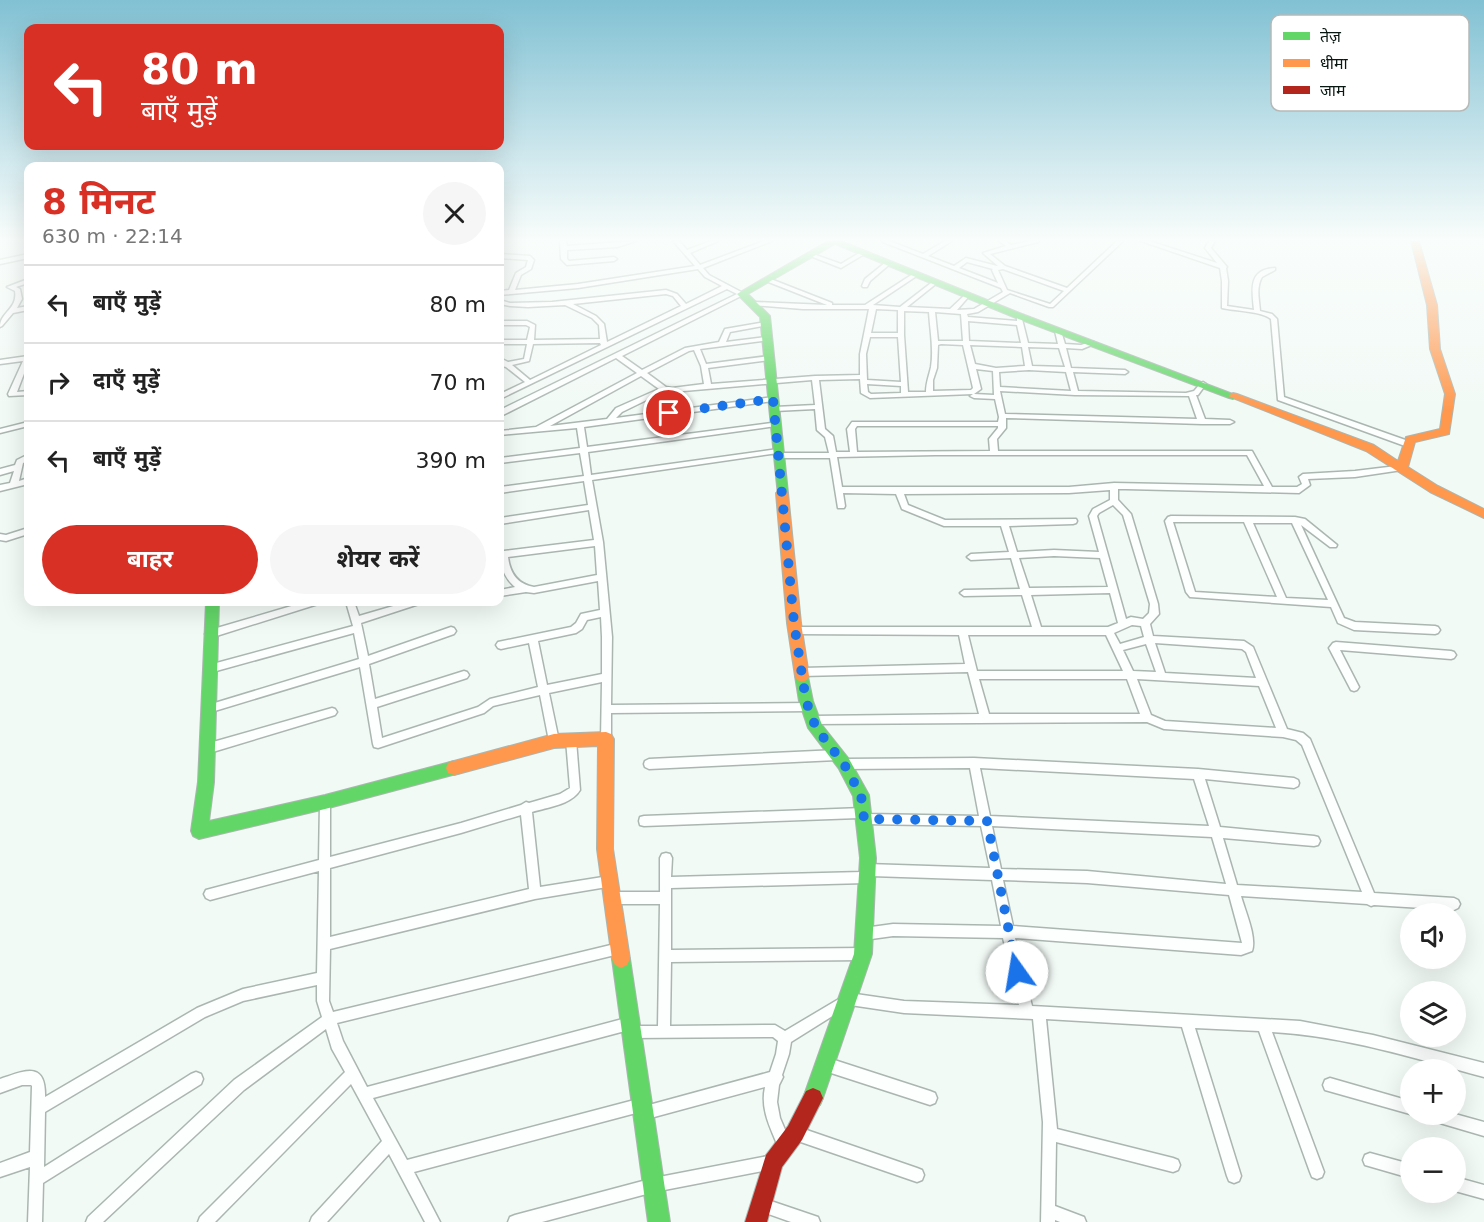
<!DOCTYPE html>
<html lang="hi">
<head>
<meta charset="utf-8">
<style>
	body { margin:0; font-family:"DejaVu Sans","Noto Sans Devanagari",sans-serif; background:#f6f6f6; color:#222; height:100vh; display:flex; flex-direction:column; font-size:22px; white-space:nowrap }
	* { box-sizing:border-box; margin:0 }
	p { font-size:20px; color:#767676 }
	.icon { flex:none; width:33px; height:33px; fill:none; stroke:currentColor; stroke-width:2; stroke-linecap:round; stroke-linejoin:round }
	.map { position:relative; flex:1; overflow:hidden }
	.panel { position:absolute; left:24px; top:162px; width:480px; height:444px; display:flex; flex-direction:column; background:#fff; border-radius:12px; box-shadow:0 6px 24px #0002 }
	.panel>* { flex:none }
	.banner { position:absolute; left:24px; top:24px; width:480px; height:126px; border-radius:12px; box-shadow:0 6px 24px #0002; background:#d93025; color:#fff; overflow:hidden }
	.fabs { position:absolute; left:1400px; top:903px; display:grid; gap:12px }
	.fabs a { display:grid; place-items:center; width:66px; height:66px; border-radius:50%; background:#fff; box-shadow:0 6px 24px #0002; font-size:30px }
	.pin { position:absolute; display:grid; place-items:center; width:51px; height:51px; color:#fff; margin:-26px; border:3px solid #fff; border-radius:50%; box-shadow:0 2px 6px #0007 }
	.me { position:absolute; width:66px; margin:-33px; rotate:347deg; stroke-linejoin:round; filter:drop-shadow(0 0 4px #0008) }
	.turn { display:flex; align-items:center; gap:21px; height:126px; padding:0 18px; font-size:27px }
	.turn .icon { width:78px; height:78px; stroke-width:2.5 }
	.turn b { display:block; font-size:42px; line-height:51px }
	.round { display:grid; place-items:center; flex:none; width:63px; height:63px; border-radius:32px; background:#f6f6f6 }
	.summary { display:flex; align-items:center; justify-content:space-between; height:102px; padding:0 18px }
	h1 { font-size:36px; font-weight:700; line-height:45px; color:#d93025 }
	.button { display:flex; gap:12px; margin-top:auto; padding:12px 18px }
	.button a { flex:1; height:69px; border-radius:36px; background:#d93025; color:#fff; font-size:24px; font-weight:700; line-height:69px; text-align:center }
	.button a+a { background:#f6f6f6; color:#222 }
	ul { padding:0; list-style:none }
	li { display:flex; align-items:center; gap:18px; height:78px; padding:0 18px; border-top:2px solid #e0e0e0 }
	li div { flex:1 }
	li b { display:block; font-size:22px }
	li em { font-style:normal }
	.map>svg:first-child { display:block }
</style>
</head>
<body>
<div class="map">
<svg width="1484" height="1222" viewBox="0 0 1484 1222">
	<rect width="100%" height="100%" fill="#f2faf6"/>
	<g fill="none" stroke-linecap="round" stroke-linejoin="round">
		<defs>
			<path id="street" d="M560,241H566L567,246L636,241L617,247L567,250V259L569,261L614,257L617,259L614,261L567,265L561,259Z
				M673,241H679L687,250L711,241H718L690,253L700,265L764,241H772L703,268L709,275L745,294L622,356L642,370L685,348L719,342L725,329L766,322L769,324L768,325L730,332L726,342L767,337L769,338V340L700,349L706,364L769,356L772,358L769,360L708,368L711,384L815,376L860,375V354L869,309H803L753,305V303L755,302L827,305L766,281L765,280L768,278L832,303V305H865L916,272L919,274L918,275L873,305L900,307L935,280L938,282L937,283L907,307L950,309L967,293L970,295L957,310L974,309L1003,292L1001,288L883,242L882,241H889L923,254L945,241H952L928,256L954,266L966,258L997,266H998L983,253L1006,246L999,241H1005L1011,245L1030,241H1039L1038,242L990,254L1005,266L1067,288L1117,241H1123L1053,307H1049L1010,293L978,312L967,314L968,317L1017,321V315H1021L1028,343L1058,344L1055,331L1058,329L1061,331L1065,344L1081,345L1090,342H1094V344L1082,349L1066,348L1071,368L1125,370L1128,372L1125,374L1073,372L1078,391L1186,393L1194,391L1201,383L1203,382L1206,384L1198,395H1196L1205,419L1230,420L1234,422L1230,424H1202L1006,418V428L997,439L998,451H1252L1272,487H1297L1302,484L1299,477L1303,474L1355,471L1405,465L1406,467L1402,470L1355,477L1308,479L1310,485L1299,493L1126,489H1118V500L1131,514L1158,604L1159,614L1150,624L1153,636L1244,641L1253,647L1287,729L1303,733L1310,739L1374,893L1454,898L1458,900L1460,904L1458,908L1454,910L1374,905L1371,906L1367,904L1241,896C1245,911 1257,937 1252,951L1241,955L1015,938L1032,1006L1300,1021L1373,1035L1484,1063V1077C1414,1058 1344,1036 1272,1032L1324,1172L1322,1177L1317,1179L1312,1177L1310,1172L1259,1031L1195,1028L1241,1176L1239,1181L1234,1183L1229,1181L1227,1176L1182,1027L1046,1019L1057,1129L1173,1158L1178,1160L1180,1165L1178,1170L1173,1172L1056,1142L1055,1206L1084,1217L1086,1222H1060L1055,1220V1222H1041L1043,1122L1033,1019L904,1013L850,1005L791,1042L789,1054L782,1075L783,1077L779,1085L777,1102L780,1118L792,1146L790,1151L785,1153L780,1151C771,1129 760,1110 765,1087L643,1120L638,1118L636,1113L414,1172L440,1222H425L389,1154L327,1222H310L312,1217L382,1141L351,1084L215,1222H198L200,1217L345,1072L332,1049L326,1029L244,1090L103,1222H86L88,1217L234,1080L322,1017L317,1001V985L243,1001L205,1017L45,1112L44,1167L191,1074L196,1072L201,1074L203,1079L201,1084L43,1183L42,1222H28L30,1167L0,1177V1163L30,1152L32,1086L31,1085H22L0,1093V1079C24,1071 46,1060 45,1097L197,1008L243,989L317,973L319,871L210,900L206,898L204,894L206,890L319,860L320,802L321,799L325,797L329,799L330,802V857L461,823L521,805L526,802L529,803L560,794L570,788L566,740L567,737L571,736L575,737L576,740L580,790C571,805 548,807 532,812L540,887L609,876L613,878L615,882L613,886L535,899L330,949L329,1001L333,1012L619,943L623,945L625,949L623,953L337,1023L343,1041L367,1087L630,1017L634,1019L636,1023L635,1026H658L660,904H612L608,902L606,898L608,894L612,892H660V858L662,854L666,853L670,854L672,858L671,877L862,872L863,866L867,864L990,868L981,826L864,824L860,823L859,818L644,826L640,825L639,821L640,817L644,816L863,808L867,809L868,814L979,816L970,768L844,769L840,767L839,764L840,761L844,759L974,758L1198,769L1294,778L1298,780L1299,783L1298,786L1294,788L1205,779L1220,827L1314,836L1318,837L1320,841L1318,845L1314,846L1223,838L1237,885L1362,892L1302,745L1296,740L1283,737L1164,729L1147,722L813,724L809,723L808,720L809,717L813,716L979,714L968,672L802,676L799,675L797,672L799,669L802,668L965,664L959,635L795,634L792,633L790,630L792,627H1032L1022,595L964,596L960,593L964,590L1020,589L1011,558L971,560L967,557L971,554L1009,552L1001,526H944L902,509L896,494L843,493L845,506L844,508H838L830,458H776V454L779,453H829L825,437L817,430L815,409L775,411L771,409L775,407L815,405L812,380L672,392L665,391L622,412L616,418L773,397L777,399L773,401L584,427L587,447L779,422V426H776L588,452L591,475L778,449L782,451L778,453L592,480L603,542L612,637L611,705L809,703L812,704L814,707L812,710L809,711L611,713V739L610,742L606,743L602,742L601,739L602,682L549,693L559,741L558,744L554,745L550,744L549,741L540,695L493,706L484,713L378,748L374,747L373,744L360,667L208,713L205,712L203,709L205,706L208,705L359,659L354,633L209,673L206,672L204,669L206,666L209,665L353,626L346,602H354L359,616L407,602H420L419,604L361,623L368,656L451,627L454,628L456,631L454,634L369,664L375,699L464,671L467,672L469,675L467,678L377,707L382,738L478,707L490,699L538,687L529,643L501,649L498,648L496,645L498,642L571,627L576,623L581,614L600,610L598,581L534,593L526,592L500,596V590L515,587C503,577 500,564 500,549L504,551L594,540L589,510L500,524V518L588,505L584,481L500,493V487L584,476L580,453L500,463V458L580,448L577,428L500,435V431L536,427L637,373L616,358L503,415H500V410L737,294L727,289L500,399V394L525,382L506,367L502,366L500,358L508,362L524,359L527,344H500V340H527L530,327L526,325H500V321H527L535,325L534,340L600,339L599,325L592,318L565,305L528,307L510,306L500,304V300L510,303L552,302L666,290L677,294L686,304L722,286L705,277L698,269L578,288L500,295V291L509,290L516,273L526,267L528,260L500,258V254L530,256L534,260L531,269L521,275L515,290L578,284L695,266ZM967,262L993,269L992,270L998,283L959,268ZM1003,269L1064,291L1050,304L1007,290L998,270ZM666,294L673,296L681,306L607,342L604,324L596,316L573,304ZM876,309L898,310V333H871ZM904,311L929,312C930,330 934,349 931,367C929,376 926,383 926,392H908L904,335ZM935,312L961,314L963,341H938ZM968,321L1017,325L1021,343L969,341ZM870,337H898L901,382L867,380L866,354ZM600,343L601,345L530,380L512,365L529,361L533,344ZM941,344L963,345L973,388L971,390L933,391V380L937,368L938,345ZM970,345L1022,347L1025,366L996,368L975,364ZM1028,347L1059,348L1065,367L1032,366ZM694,350L701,366L704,384L672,388L666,387L647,373L689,351ZM976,369L993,371L994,395L974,394L981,389ZM1029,370L1066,372L1071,391L1000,387L999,372ZM641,376L659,389L616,408L607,419L550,426ZM860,379L861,393L870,398L973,394L970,396L974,398L995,399L999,417L998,422H852L847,429L850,452H836L833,436L825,429L819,380ZM867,384L901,386V393L871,394L868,392ZM1000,391L1075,395L1189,396L1197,419L1005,414ZM857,426H998V428L989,439L990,451L857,452L855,429ZM935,455H1247L1264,486L1114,483L1069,487H842L837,457ZM1110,490V500L1093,509L1089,516L1099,552L1054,550L1017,552L1009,526L1073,524L1076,523L1077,521L1076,519L945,520L908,505L904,494L1069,493ZM1113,505L1123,515L1150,604L1149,613L1143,619L1131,617L1126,619L1097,516L1099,513ZM595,546L597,575L534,587C517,584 510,573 508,557ZM1054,556L1100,558L1108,587L1029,588L1019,558ZM1110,593L1118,623L1108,627H1041L1031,595ZM601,617L602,637V674L547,685L538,641L576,633L582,629L587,620ZM1132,625L1141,626L1144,637L1120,644L1114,633ZM968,635H1106L1123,671H977ZM1155,643L1242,649L1246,652L1256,678L1165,673ZM1146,644L1156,672L1133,671L1123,650ZM979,679H1127L1140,714H989ZM1137,679L1259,686L1276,728L1165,721L1151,715ZM980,768L1194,779L1209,826L990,816ZM521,815L529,889L330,937V868L461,833ZM992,826L1212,837L1226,884L1087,871L1001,869ZM871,876L992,880L1001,926L893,924L864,928L860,930L858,934L860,938L864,940L893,936L1003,938L1019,1005L904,1001L849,993L785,1031L775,1025L670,1026L671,962L863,960L867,958L869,954L867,950L863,948L671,950V888L866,883L870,881ZM1003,880L1087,883L1229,895L1242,943L1013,926ZM625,1031L626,1037L631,1038L773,1037L778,1041L776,1054L770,1072L649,1105L647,1100L642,1098L407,1160L373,1098Z
				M831,241H838L835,243Z
				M1141,241H1149L1217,263L1205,248L1209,241H1215L1211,248L1227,267L1226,268L1228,281L1227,306L1254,310C1252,290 1248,269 1275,268V270L1262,277C1256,287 1259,299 1260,311L1272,314L1277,319L1284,397L1411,442V446H1405L1278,400L1271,319C1261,311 1235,311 1222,308V281L1220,268Z
				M861,252L866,253L841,268L808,255L813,254L841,264Z
				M28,254V258L0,264V260Z
				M886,262L891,263L870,281L867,287H863L862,286L865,279Z
				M28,279V283L16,287L20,289L22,299L17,308L28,306V310L13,313L2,326L0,327C0,312 18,309 15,291L7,287Z
				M28,356V363L17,392L28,391V395L9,396L8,394L23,361L0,364V360Z
				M28,422V426L0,433V429Z
				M25,456H28V461L23,463L19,481L28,478V484L0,491V485L10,483L14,471L0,475V469L15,465L17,460Z
				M1171,516L1295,517L1305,519L1337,545L1336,547H1330L1301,525L1344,618L1355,622L1435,626L1438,627L1440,630L1438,633L1435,634L1354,630L1338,623L1331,607L1190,597L1186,592L1165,521L1168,517ZM1173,522H1244L1277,597L1195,592ZM1253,523H1292L1328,600L1286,598Z
				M28,528V534L6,541L0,540V534L6,535Z
				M305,602H319L318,604L210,638L207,637L205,634L207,631L210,630Z
				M1336,642L1451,651L1454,652L1456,655L1454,658L1451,659L1340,650L1359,687L1357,690L1354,691L1351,690L1329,648L1333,643Z
				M332,708L335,709L337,712L335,715L332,716L206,754L202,752L201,749L202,746L206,744Z
				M837,750L841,752L842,755L841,758L837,760L649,769L645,767L644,764L645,761L649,759Z
				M825,1057L930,1091L935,1093L937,1098L935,1103L930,1105L825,1071L820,1069L818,1064L820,1059Z
				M1330,1078L1410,1101V1114L1325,1090L1323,1085L1325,1080Z
				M1426,1114H1455L1484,1122V1136L1433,1121L1428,1119Z
				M795,1126L917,1168L922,1170L924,1175L922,1180L917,1182L795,1140L790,1138L788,1133L790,1128Z
				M1370,1153L1410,1164V1178L1365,1165L1363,1160L1365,1155Z
				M773,1155L778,1157L780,1162L778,1167L773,1169L654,1192L542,1222H508L510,1217L515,1215L654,1178Z
				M1455,1177L1484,1185V1199L1455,1191Z
				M762,1198L818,1217L820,1222H791L757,1210L755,1205L757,1200Z"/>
			<path id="fast" d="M828,241H841L1022,314L1238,396L1233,399L1229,398L1016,318L835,244L748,294L770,316L788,493L786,496H778L760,317L737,294Z
				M206,602H219L214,782L209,821L325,795L454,761L460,763L462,768L460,773L325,809L199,839L193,836L191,831L198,782Z
				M802,670L807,672L813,701L822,725L849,759L869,795L876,858L872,954L823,1098L820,1105L813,1108L806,1105L803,1098L854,954L860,858L853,796L839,769L808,728L799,701L795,676L797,672Z
				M621,950L627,953L630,959L670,1222H648L612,959L615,953Z"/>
			<path id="slow" d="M1411,241H1419L1437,305L1440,349L1455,394L1449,434L1415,442L1408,467L1438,486L1484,509V518L1430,492L1366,451L1228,396L1233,393L1237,394L1374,445L1398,461L1406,437L1440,429L1445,394L1430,349L1427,305Z
				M782,489L788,493L801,623L809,676L807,680L802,682L797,680L795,676L787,623L776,493Z
				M606,732L611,734L614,739L613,849L630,959L627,965L621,968L615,965L612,959L597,849L598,746L554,748L454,775L448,773L446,768L448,763L454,761L554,734Z"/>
			<path id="jam" d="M813,1088L820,1091L823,1098L802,1140L782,1167L767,1222H745L766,1155L788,1126L806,1091Z"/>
		</defs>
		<!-- street casing -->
		<use href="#street" stroke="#abb6b1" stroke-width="3"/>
		<!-- fast casing -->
		<use href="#fast" stroke="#abb6b1" stroke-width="2"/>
		<!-- slow casing -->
		<use href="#slow" stroke="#abb6b1" stroke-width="2"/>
		<!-- jam casing -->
		<use href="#jam" stroke="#abb6b1" stroke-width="2"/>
		<!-- street -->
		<use href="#street" fill="#fdfefe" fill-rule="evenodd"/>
		<!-- fast -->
		<use href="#fast" fill="#63d668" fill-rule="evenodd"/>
		<!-- slow -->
		<use href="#slow" fill="#ff974d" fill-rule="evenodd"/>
		<!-- jam -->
		<use href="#jam" fill="#b3261e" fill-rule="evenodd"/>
	</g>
	<!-- sky -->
	<linearGradient id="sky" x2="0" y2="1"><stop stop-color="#81c1d3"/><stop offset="0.58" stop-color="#f9fdfb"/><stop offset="1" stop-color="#f9fdfb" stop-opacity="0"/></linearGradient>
	<rect width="1484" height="412" fill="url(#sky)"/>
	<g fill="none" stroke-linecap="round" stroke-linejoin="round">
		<!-- route -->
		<path stroke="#1a73e8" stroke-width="10" stroke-dasharray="0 18" d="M669,413L773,399L794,623L806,701L816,728L844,764L861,795L864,819L987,821L1017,972"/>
	</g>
	<!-- legend -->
	<rect x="1271" y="15" width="198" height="96" rx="9" fill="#fff" stroke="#b5b9b8" stroke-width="1.5"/>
	<rect x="1283" y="32" width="27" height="8" fill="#63d668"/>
	<rect x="1283" y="59" width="27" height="8" fill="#ff974d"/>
	<rect x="1283" y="86" width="27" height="8" fill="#b3261e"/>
	<g font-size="16" fill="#081711">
		<text x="1320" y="42">तेज़</text>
		<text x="1320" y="69">धीमा</text>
		<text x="1320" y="96">जाम</text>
	</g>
</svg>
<div class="fabs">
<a><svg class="icon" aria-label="sound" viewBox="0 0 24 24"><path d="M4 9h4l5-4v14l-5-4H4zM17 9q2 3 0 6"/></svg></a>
<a><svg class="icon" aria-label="layers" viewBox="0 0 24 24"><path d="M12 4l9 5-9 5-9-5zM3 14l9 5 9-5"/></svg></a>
<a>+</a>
<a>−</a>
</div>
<div class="pin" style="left:669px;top:413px;background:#d93025"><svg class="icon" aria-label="arrive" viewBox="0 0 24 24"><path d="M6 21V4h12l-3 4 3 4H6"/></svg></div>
<svg class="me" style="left:1017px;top:972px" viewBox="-20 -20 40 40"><circle r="19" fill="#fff"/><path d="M0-13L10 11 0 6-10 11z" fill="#1a73e8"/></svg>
<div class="banner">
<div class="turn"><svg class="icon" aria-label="left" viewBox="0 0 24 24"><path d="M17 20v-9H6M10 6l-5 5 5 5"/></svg><div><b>80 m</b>बाएँ मुड़ें</div></div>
</div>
<section class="panel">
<div class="summary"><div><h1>8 मिनट</h1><p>630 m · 22:14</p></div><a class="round"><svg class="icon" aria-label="close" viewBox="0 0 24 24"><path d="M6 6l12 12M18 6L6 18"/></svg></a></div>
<ul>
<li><svg class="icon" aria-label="left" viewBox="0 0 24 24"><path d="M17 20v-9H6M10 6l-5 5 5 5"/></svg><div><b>बाएँ मुड़ें</b></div><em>80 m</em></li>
<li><svg class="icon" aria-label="right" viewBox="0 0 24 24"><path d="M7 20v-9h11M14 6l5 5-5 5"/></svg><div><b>दाएँ मुड़ें</b></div><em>70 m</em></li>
<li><svg class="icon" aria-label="left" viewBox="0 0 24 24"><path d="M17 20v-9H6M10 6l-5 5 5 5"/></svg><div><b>बाएँ मुड़ें</b></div><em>390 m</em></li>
</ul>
<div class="button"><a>बाहर</a><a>शेयर करें</a></div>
</section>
</div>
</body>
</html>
